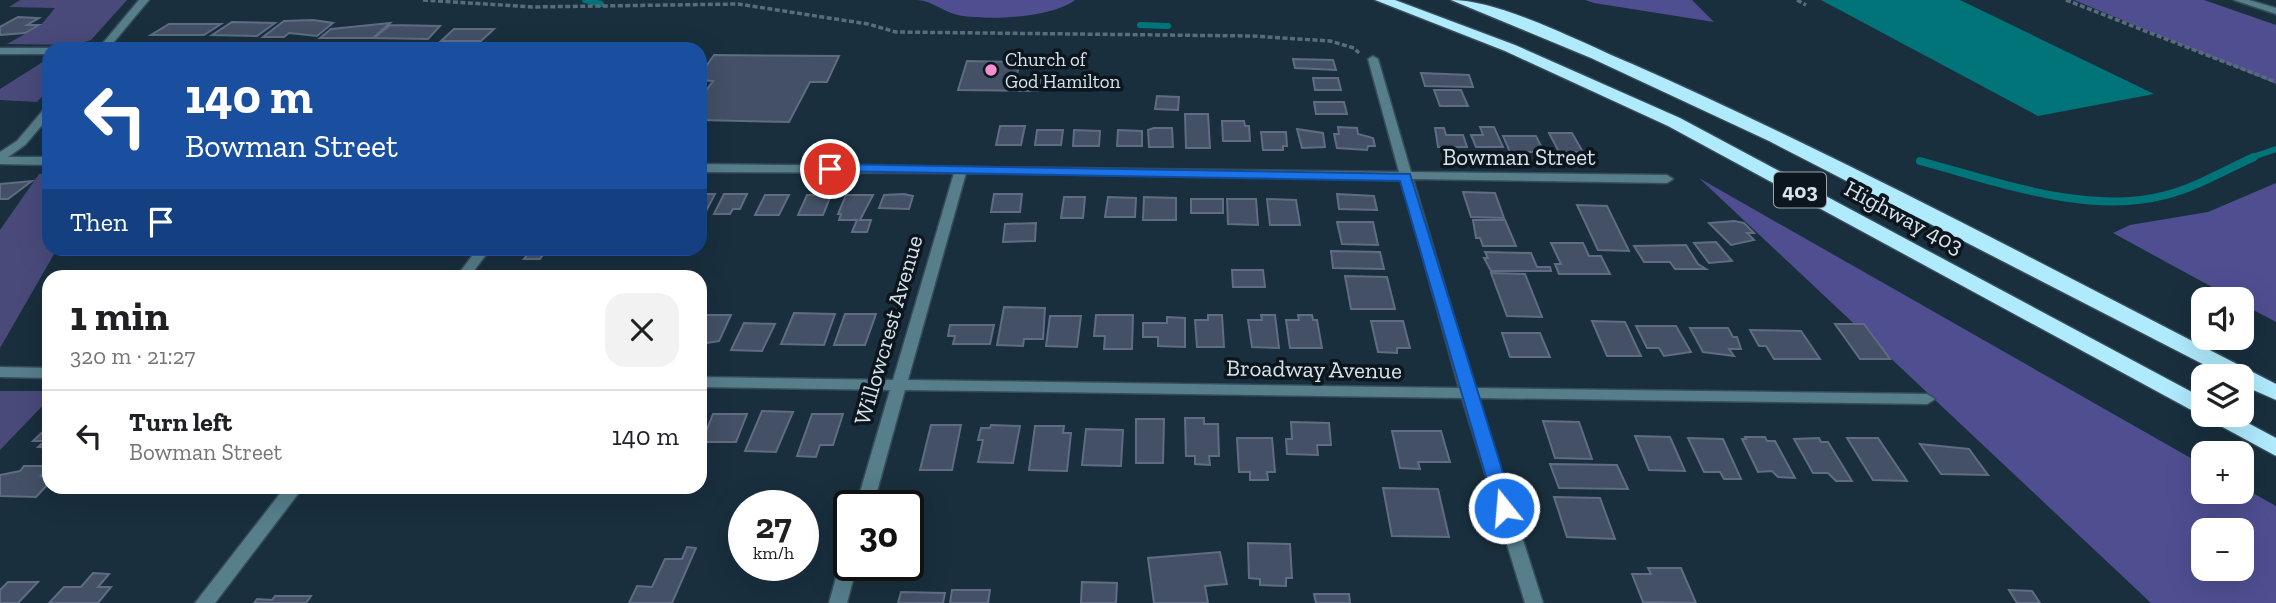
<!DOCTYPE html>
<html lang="en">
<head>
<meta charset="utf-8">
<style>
	body { margin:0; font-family:"Zilla Slab",serif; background:#f2f2f2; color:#202124; height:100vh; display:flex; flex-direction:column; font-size:26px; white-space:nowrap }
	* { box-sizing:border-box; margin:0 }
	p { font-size:23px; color:#757577 }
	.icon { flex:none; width:38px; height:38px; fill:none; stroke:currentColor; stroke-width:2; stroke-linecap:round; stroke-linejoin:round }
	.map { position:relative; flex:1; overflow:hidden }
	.panel { position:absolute; left:42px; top:270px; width:665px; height:224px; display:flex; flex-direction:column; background:#fff; border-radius:21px; box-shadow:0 7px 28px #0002 }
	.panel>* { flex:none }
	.guide { position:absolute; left:42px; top:42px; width:665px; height:214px; border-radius:21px; box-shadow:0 7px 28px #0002; background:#1a4fa0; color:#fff; overflow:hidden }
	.tools { position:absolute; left:2191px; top:287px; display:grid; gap:14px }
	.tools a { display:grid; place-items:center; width:63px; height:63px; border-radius:14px; background:#fff; box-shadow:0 7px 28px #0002; font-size:35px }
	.speed { position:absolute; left:728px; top:490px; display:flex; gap:14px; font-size:35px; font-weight:700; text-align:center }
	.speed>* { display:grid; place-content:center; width:91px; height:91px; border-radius:50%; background:#fff; box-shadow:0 7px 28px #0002; line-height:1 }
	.speed small { font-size:18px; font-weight:400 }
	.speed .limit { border:4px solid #111; border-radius:10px; background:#fff; color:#111 }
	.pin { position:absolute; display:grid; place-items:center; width:60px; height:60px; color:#fff; margin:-30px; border:4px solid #fff; border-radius:50%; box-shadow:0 2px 7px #0007 }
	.me { position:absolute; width:77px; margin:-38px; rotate:343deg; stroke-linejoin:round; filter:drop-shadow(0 0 5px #0008) }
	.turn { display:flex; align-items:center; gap:24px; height:147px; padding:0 28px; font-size:32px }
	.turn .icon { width:91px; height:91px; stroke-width:2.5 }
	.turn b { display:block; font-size:49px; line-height:60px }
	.then { display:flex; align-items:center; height:66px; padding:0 28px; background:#0003; gap:14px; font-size:26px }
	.round { display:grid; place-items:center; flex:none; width:74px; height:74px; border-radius:21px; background:#f2f2f2 }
	.overview { display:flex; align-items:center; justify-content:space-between; height:119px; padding:0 28px }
	h1 { font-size:42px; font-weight:700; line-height:52px }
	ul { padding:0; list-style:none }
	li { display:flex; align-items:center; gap:21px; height:91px; padding:0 28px; border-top:2px solid #e0e0e0 }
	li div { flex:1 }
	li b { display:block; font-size:26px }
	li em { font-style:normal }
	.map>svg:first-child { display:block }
</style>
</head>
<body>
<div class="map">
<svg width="2276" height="603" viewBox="0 0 2276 603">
	<rect width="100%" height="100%" fill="#192f3e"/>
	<!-- green -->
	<path fill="#494a7a" d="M20,0H127L91,40L75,45L7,44L41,25L55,8L9,7Z
		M49,58V89L37,102L0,100V89Z
		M39,174H49V248L57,249L0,348V230Z
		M0,391H49V399L0,450Z"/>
	<!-- forest -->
	<path fill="#4f4e91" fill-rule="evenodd" d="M917,0H1075C1052,18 987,21 958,15C943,12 933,1 917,0Z
		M1585,0H1692L1714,22L1594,3Z
		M2074,0H2204L2276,25V84Z
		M1699,178L2203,465V492H2242V487L2276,506V603H2151ZM2203,530H2242V569H2203Z
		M2276,183V322L2242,304V299H2234L2113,233L2130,225L2208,212Z"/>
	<!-- water -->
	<path fill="#007478" d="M1821,0H1960L2154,94L2038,116Z"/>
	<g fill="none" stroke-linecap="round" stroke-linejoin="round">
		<!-- stream-far1 -->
		<path stroke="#007478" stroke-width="6" d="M585,0L601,4
			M1140,25L1168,26
			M2250,158L2276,149"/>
		<!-- stream -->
		<path stroke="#007478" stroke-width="8" d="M1920,161C1996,181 2087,216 2166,195C2197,187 2225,170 2254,157"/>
	</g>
	<!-- building -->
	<path fill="#435065" stroke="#5f6c83" stroke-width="2" d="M18,17L39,18L27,25H39L25,33L0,35V27Z
		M313,20L333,23L317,36L289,33L284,37H263L284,21Z
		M232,22L275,23L257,36L212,35Z
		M390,23L373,38H320L331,29Z
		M169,24H221L204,35H151Z
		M390,25L440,26L428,39L374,38Z
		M454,29H494L481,41H441Z
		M714,55L839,56L827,82H810L789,122L700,120V99L713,81L700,80V75Z
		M1293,59L1333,60L1336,70L1295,68Z
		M967,61L1020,62L1016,78L1041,79L1038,91L958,90Z
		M1421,73L1469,75L1473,87L1425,86Z
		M1313,78H1338L1341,90H1315Z
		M1434,90H1461L1468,106H1440Z
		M1157,96L1179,97L1178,110L1155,109Z
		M1314,102H1344L1347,114H1316Z
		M1185,114H1208L1210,148H1186Z
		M1222,121H1244L1245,126H1249L1250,141H1223Z
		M1000,126H1025L1021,145H996Z
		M1338,127L1357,128L1358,134L1373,138L1375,146H1368L1367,150L1337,148L1334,134H1339Z
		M1480,127H1494L1503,147H1476L1471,135H1483Z
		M1154,128H1172L1173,147H1149L1148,130Z
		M1435,128H1444L1446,135H1463L1467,147H1438Z
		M1297,129L1323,133L1325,147L1302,148Z
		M1037,130H1063L1061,145H1035Z
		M1074,130L1100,131L1099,146H1073Z
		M1118,130L1142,131V146H1117Z
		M1261,132H1286L1287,146H1283V150H1263Z
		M1549,133H1572L1583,152H1559Z
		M1503,136H1536L1544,152H1510Z
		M32,181L8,199H0V184Z
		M1463,192L1495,193L1504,218L1471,217Z
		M700,194H715L704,215H700Z
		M724,194H747L740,209H733L730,214H714Z
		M904,194L913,196L909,209L879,208L884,195Z
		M994,194H1022L1020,212H991Z
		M1337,194L1374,196L1377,210L1339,209Z
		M765,195H789L779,215H755Z
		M807,195H831L823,215H798Z
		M846,195H873L860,220H871L867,232H852L857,220H839L841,214H838Z
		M1064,197H1085L1083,218H1061Z
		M1108,197L1136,198L1135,217H1105Z
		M1144,197L1176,198V220H1143Z
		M1191,199H1223V213H1191Z
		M1227,199H1256L1258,225L1228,224Z
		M1267,199L1296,200L1300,225H1270Z
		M1577,205L1607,206L1629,251L1598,250Z
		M1473,220H1505L1516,246H1483L1480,238H1476Z
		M1734,221L1744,223L1754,233H1747L1754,240L1731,245L1709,223Z
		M1337,222H1373L1378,245L1342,244Z
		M1036,223L1035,241L1003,242L1005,224Z
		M1716,242L1732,261L1709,263L1694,243Z
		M1551,243H1583L1589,256H1601L1610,274H1559L1555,264H1561Z
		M1686,245L1698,264L1706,269H1675L1670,262H1644L1634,246Z
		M520,248H548L540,259H524L527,255L516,254Z
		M1331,251L1380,252L1384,269L1333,268Z
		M1485,252L1531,253L1537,267H1550L1551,271H1491L1484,258H1488Z
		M1232,270H1263L1265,287H1233Z
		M1491,273L1525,274L1542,317L1507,316Z
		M1345,276L1387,277L1395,309H1351Z
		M1004,307L1045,308L1043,339H1024L1023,346L997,345Z
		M794,313L835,314L824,345L781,344Z
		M845,314H876L865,345H834Z
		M701,315H731L719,341L700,344Z
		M1096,315H1133L1132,349H1104L1105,336H1094Z
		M1208,315H1222L1224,347H1197L1195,320H1208Z
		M1261,315H1275L1279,348L1252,347L1248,320H1262Z
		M1298,315H1312L1313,320H1317L1322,348H1290L1286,320H1299Z
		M1050,316H1081L1077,347L1046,346Z
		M1167,317L1185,318V347L1158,346V337H1143V323H1167Z
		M1371,321H1403L1410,348H1397V353L1378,352Z
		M1592,321L1625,322L1641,356H1607Z
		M744,323L775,324L762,351L731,350Z
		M1835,324H1864L1890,359H1860Z
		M950,325H994L990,344H953L955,336H948Z
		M1636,326H1676L1691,352L1664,356L1659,348H1647Z
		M1690,328H1728L1733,337H1737L1741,349H1729L1734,356L1703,352Z
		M1750,330L1801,331L1820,359H1774L1766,346H1759Z
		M1502,333H1540L1550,357H1510Z
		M762,411L793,412L776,452L745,451Z
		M713,414H747L736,442H702Z
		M812,414H843L833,445H820L816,457L797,456Z
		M1185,418H1204V424H1218L1219,456H1209L1210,465L1195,464V456H1186Z
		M1136,419H1164L1163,463H1136Z
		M1543,421L1579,422L1592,459L1555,458Z
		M1291,422L1329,423L1331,445H1317L1318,455L1287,454L1286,439H1292Z
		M931,425H961L952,470H920Z
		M991,425L1020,426L1013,463L978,462L983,440H978L981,428H990Z
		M49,426V448L38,447L45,441H33Z
		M1035,426H1064L1063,433H1071L1067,471L1029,470Z
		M1086,429L1123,430L1121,466L1082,465Z
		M1392,431H1441L1450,462H1418L1420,469L1400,468Z
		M1635,436L1670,437L1685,471L1649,470Z
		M1745,437H1765L1767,441H1775L1795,478L1778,477L1772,471L1758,472L1742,439H1746Z
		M1237,438H1272L1275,472H1267L1268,480H1250V472H1239Z
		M1688,438L1723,439L1741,479H1724L1720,472H1704Z
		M1819,438L1821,442H1828L1852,481H1836L1828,473H1813L1794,439Z
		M1847,438H1878L1907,481L1873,480Z
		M1920,444L1969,449L1988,475L1941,474Z
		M1550,464L1617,465L1628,489L1559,488Z
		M24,466H49L41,476H49V483L36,497L0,496V475L20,471Z
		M1383,488L1438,489L1449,537L1392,536Z
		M1554,497L1600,498L1615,539L1567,537Z
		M1248,543L1290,544L1292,578H1286V586L1260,585V579L1249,578Z
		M687,547L696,548L672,603H629L637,586L652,587L665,559H682Z
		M1220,552L1227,584L1205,586L1208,603H1154L1148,558Z
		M1648,568H1681L1696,603L1643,602L1632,574H1651Z
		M93,573L109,574L98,587H111L98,603H49L64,587H81Z
		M8,582H38L18,603H0V590Z
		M1082,582L1117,583L1116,603H1081Z
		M952,590H990L988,603H950Z
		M2009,590L2032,591L2040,603H2017Z
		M901,592L945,593L943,603H898Z
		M1314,594H1349L1350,603H1316Z
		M275,596H311L306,603H254L257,599L272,600Z"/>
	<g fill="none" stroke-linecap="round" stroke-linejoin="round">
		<defs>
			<path id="minor" d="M139,0H149L108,49H98Z
				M0,48H49L53,49H49V54H0Z
				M1373,56L1378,59L1411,172L1667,175L1673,179L1667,183L1413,179L1475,388L1927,394L1935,399L1927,404L1478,398L1543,603H1525L1462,398L905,390L873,506H856L890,390L700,387V377L893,380L954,173L700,172V164L1399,172L1368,59ZM966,173L1401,179L1459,388L908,380Z
				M49,107V117L25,145L8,157H49V165L0,164V152L17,141L45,108Z
				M478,248H491L470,276H457Z
				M0,367L49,368V378L0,377Z
				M286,486H304L215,603H195Z
				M849,556V565H857L847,603H829L840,563L843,558Z"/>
			<path id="tertiary" d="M2234,0H2249L2276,8V14Z"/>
			<path id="motorway" d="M1375,0H1395L1515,45L1680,118L2203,398V415H2233L2276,438V456L1668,126L1505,51Z
				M1451,0C1501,0 1582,43 1630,63C1850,160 2062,275 2276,384V400L2242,385V376H2226L1769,141L1591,58Z"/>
		</defs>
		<!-- minor casing -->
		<use href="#minor" stroke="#374c5a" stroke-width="3"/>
		<!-- tertiary casing -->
		<use href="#tertiary" stroke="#374c5a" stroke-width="3"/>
		<!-- motorway casing -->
		<use href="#motorway" stroke="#374c5a" stroke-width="3"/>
		<!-- path -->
		<path stroke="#596c79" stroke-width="3.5" stroke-dasharray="5 2.5" stroke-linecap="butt" d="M423,0L532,7L738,4L868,24L896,32L1253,36L1330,41L1354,48L1359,53
			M1797,0L1806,5
			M2066,0L2276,82"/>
		<!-- minor -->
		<use href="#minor" fill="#567e8b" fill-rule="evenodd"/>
		<!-- tertiary -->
		<use href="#tertiary" fill="#567e8b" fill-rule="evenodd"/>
		<!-- motorway -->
		<use href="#motorway" fill="#afeafd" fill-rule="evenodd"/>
	</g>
	<!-- route -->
	<path fill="#1a73e8" stroke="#114b97" stroke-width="2" d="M830,164L1410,174L1514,508L1504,515L1495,508L1400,181L826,171V166Z"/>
	<!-- markers -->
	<circle fill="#f790ce" stroke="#0d161d" stroke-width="2.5" cx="991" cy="70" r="7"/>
	<g text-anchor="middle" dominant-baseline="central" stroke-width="7" stroke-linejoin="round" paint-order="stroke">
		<!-- far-poi labels -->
		<g font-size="19" fill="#d7e4ee" stroke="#0d161d" text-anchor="start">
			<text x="1005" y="59">Church of<tspan x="1005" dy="22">God Hamilton</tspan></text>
		</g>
		<!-- shield labels -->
		<rect fill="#0d161d" stroke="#9aa6af" stroke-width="2" x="1774" y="172.5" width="52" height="35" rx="5"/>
		<g font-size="21" font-weight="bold" fill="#d7e4ee">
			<text x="1800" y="190">403</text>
		</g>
		<!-- street labels -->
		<g font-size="23" fill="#d7e4ee" stroke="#0d161d">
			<text x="1519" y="157">Bowman Street</text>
			<text transform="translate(1904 217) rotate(28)">Highway 403</text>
			<text transform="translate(888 330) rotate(-74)">Willowcrest Avenue</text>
			<text transform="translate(1314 369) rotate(1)">Broadway Avenue</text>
		</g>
	</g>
</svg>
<div class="tools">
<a><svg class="icon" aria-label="sound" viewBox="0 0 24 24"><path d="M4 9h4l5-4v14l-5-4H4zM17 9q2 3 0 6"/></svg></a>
<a><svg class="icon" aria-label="layers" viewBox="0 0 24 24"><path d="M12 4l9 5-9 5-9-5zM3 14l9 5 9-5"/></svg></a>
<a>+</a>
<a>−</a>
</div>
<div class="speed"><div>27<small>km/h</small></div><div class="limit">30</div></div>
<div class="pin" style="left:830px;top:169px;background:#d93025"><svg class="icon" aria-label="arrive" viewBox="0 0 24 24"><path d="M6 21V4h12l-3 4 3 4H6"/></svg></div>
<svg class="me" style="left:1504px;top:508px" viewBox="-20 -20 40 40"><circle r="17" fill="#1a73e8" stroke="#fff" stroke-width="3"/><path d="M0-11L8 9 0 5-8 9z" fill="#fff"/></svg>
<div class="guide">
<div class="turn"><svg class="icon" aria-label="left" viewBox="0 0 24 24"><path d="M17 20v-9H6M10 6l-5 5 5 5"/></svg><div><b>140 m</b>Bowman Street</div></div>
<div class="then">Then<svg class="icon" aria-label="arrive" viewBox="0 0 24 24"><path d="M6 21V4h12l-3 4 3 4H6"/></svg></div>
</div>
<section class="panel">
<div class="overview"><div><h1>1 min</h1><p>320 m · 21:27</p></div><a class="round"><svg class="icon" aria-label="close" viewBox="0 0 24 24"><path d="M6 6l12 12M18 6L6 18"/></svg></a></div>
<ul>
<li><svg class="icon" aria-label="left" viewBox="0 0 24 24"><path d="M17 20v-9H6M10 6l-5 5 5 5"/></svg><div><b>Turn left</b><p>Bowman Street</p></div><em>140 m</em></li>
</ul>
</section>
</div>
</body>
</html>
